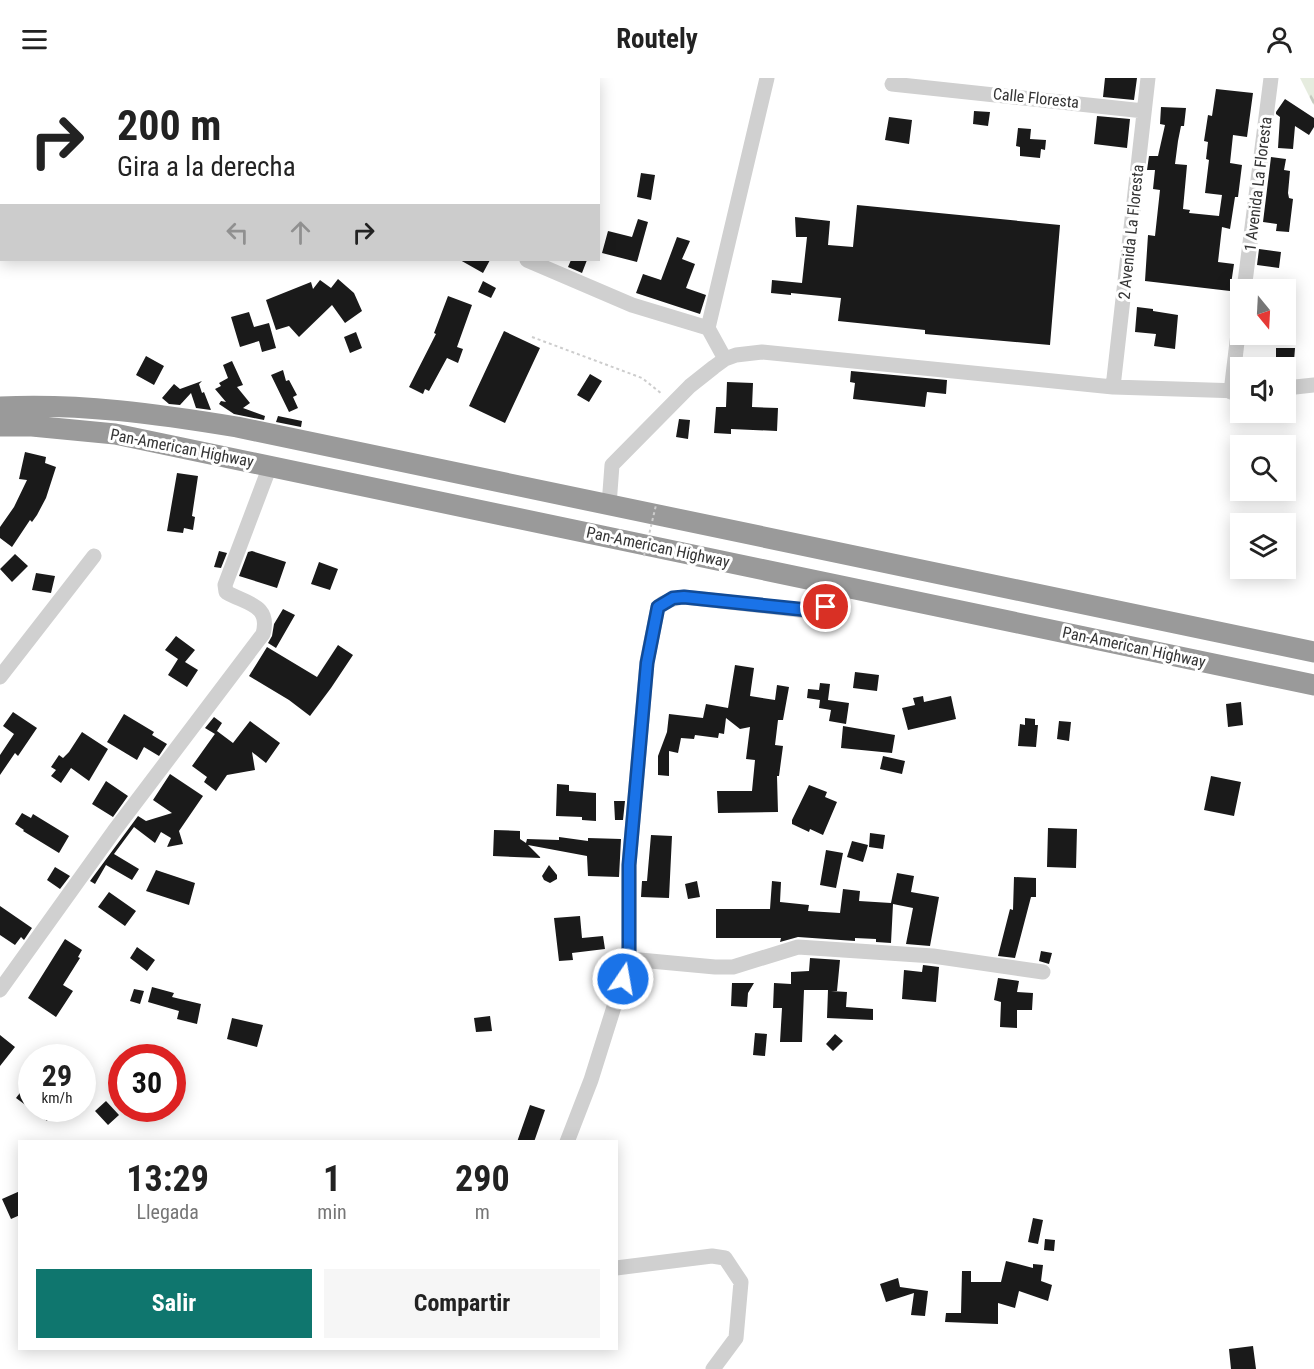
<!DOCTYPE html>
<html lang="es">
<head>
<meta charset="utf-8">
<style>
	body { margin:0; font-family:"Roboto Condensed",sans-serif; background:#f6f6f6; color:#222; height:100vh; display:flex; flex-direction:column; font-size:22px; white-space:nowrap }
	* { box-sizing:border-box; margin:0 }
	p { font-size:20px; color:#767676 }
	.icon { flex:none; width:33px; height:33px; fill:none; stroke:currentColor; stroke-width:2; stroke-linecap:round; stroke-linejoin:round }
	.map { position:relative; flex:1; overflow:hidden }
	.panel { position:absolute; left:18px; top:1062px; width:600px; height:210px; display:flex; flex-direction:column; background:#fff; border-radius:0px; box-shadow:0 3px 15px #0003 }
	.panel>* { flex:none }
	.guide { position:absolute; left:0px; top:0px; width:600px; height:183px; box-shadow:0 3px 15px #0003; background:#fff; color:#222; overflow:hidden }
	.needle { width:39px; rotate:162deg }
	.buttons { position:absolute; left:1230px; top:201px; display:grid; gap:12px }
	.buttons a { display:grid; place-items:center; width:66px; height:66px; border-radius:0px; background:#fff; box-shadow:0 3px 15px #0003; font-size:30px }
	.speed { position:absolute; left:18px; top:966px; display:flex; gap:12px; font-size:30px; font-weight:700; text-align:center }
	.speed>* { display:grid; place-content:center; width:78px; height:78px; border-radius:50%; background:#fff; box-shadow:0 3px 15px #0003; line-height:1 }
	.speed small { font-size:15px; font-weight:400 }
	.speed .limit { border:9px solid #d22; background:#fff; color:#111 }
	.pin { position:absolute; display:grid; place-items:center; width:51px; height:51px; color:#fff; margin:-26px; border:3px solid #fff; border-radius:50%; box-shadow:0 2px 6px #0007 }
	.me { position:absolute; width:66px; margin:-33px; rotate:12deg; stroke-linejoin:round; filter:drop-shadow(0 0 4px #0008) }
	.turn { display:flex; align-items:center; gap:21px; height:126px; padding:0 18px; font-size:27px }
	.turn .icon { width:78px; height:78px; stroke-width:2.5 }
	.turn b { display:block; font-size:42px; line-height:51px }
	.lanes { display:flex; align-items:center; height:57px; padding:0 18px; background:#0003; justify-content:center; gap:30px; direction:ltr }
	.lanes .off { opacity:.35 }
	.eta { display:flex; justify-content:space-evenly; align-items:center; height:102px; text-align:center }
	.eta b { font-size:36px; font-weight:700; line-height:42px }
	.cta { display:flex; gap:12px; margin-top:auto; padding:12px 18px }
	.cta a { flex:1; height:69px; border-radius:0px; background:#0f766e; color:#fff; font-size:24px; font-weight:700; line-height:69px; text-align:center }
	.cta a+a { background:#f6f6f6; color:#222 }
	header { display:flex; justify-content:space-between; align-items:center; height:78px; padding:0 18px; background:#fff; font-size:27px; font-weight:700 }
	.map>svg:first-child { display:block }
</style>
</head>
<body>
<header><svg class="icon" aria-label="menu" viewBox="0 0 24 24"><path d="M4 6h16M4 12h16M4 18h16"/></svg>Routely<svg class="icon" aria-label="person" viewBox="0 0 24 24"><circle cx="12" cy="8" r="4"/><path d="M4 21q1-7 8-7t8 7"/></svg></header>
<div class="map">
<svg width="1314" height="1291" viewBox="0 0 1314 1291">
	<defs>
		<pattern id="forest-firs" width="22" height="20" patternUnits="userSpaceOnUse" patternTransform="scale(1.5)"><rect width="22" height="20" fill="#e6ecdf"/><path d="M5 1l3.5 6h-7zM16 11l3.5 6h-7z" fill="#c6cbc0"/></pattern>
	</defs>
	<rect width="100%" height="100%" fill="#fff"/>
	<!-- forest -->
	<path fill="url(#forest-firs)" d="M1300,0H1314V27L1313,26Z"/>
	<!-- building -->
	<path fill="#1a1a1a" d="M1105,0H1137L1134,22L1103,19Z
		M1216,11L1253,15L1247,59L1233,57L1230,85L1242,87L1238,119H1235L1230,151L1222,149L1218,184L1234,186L1230,213L1145,203L1148,157L1155,158L1160,112L1153,111L1155,92H1147L1149,78H1158L1165,47L1160,46L1161,29L1186,30L1184,48H1181L1178,63L1175,86L1187,87L1183,131L1190,132L1189,135L1219,138L1222,117L1205,115L1209,82L1206,81L1208,64L1204,63L1208,37L1212,38Z
		M1285,21L1314,40V49L1309,57L1295,48L1293,71L1278,70L1280,39L1276,36V34Z
		M974,33L990,34L988,48L973,46Z
		M1097,38L1130,41L1127,70L1094,66Z
		M889,39L912,42L909,66L885,62Z
		M1018,50L1031,51L1030,61L1046,62L1045,72L1041,71L1040,80L1020,78V69L1016,68Z
		M1271,79L1286,81L1284,92L1290,93L1288,115L1289,120L1293,121L1289,154L1276,153L1277,146L1263,144Z
		M641,95L655,97L651,122L637,119Z
		M857,127L1060,147L1050,267L925,256V252L838,243L841,220L791,215V217L771,215L772,202L802,205L807,159H796L795,139L830,143L828,167L853,169Z
		M638,141L648,144L637,184L602,175L608,153L632,159Z
		M677,159L690,163L682,181L695,186L686,210L706,217L700,236L636,215L643,196L661,202Z
		M1259,171L1281,174L1279,190L1257,187Z
		M460,182H490L483,195Z
		M571,182H587L582,195L568,189Z
		M338,201L354,215L362,233L345,245L332,227L299,259L289,248L276,252L266,222L311,204L313,211L320,202L331,210Z
		M483,203L496,210L491,220L478,214Z
		M448,218L472,227L457,269L463,271L458,285L447,280L429,313L425,311L423,316L409,309L436,256L434,255Z
		M1137,229L1153,231V233L1178,237L1175,271L1154,268L1156,256L1135,254Z
		M249,234L254,249L269,245L276,270L262,274L259,263L240,269L231,239Z
		M504,253L540,270L505,345L469,328Z
		M356,254L362,270L350,275L344,259Z
		M1276,270H1295L1294,283L1276,282Z
		M146,278L164,288L154,307L136,297Z
		M232,283L243,307L237,309L250,325L243,330L265,338L264,342L234,336L219,326L221,323L226,324L215,311L221,308L219,305L228,300L223,287Z
		M283,292L286,303L289,302L297,317L293,319L298,330L289,334L271,297Z
		M851,293L947,302L946,316L927,314L925,329L853,321L855,305L850,304Z
		M590,296L602,303L589,324L577,317Z
		M202,303L199,306L202,315L204,314L211,332L196,330L191,315L180,327L169,326L162,320L174,306L180,311Z
		M727,304L753,305L752,329L778,330L777,353L731,351V356L714,355L716,329H726Z
		M278,338L302,343L301,349L276,344Z
		M679,341L690,342L688,361L676,359Z
		M25,374L46,379L45,385L56,389L46,420L37,437L32,444L30,442L12,469L0,460V449L14,429L27,402L19,401Z
		M177,395L198,398L192,438L195,439L193,452L184,450L183,455L167,453Z
		M219,473L227,475L221,490L214,489Z
		M252,473L286,484L277,510L239,498L248,474Z
		M15,476L28,488L12,504L0,491Z
		M319,484L338,491L330,512L311,506Z
		M36,495L55,498L51,515L32,512Z
		M283,531L295,537L276,570L268,565L272,558L274,546Z
		M176,558L195,572L185,584L198,592L187,609L168,597L178,581L165,572Z
		M338,567L353,577L331,610L310,638L289,622L249,598L267,569L317,599Z
		M735,587L754,590L750,618L775,622L777,607L789,609L783,642H778L775,667L783,668L779,698H777L778,734L718,735L717,713H752L755,682L746,681L750,649L740,651L726,640L724,656L719,655L718,660L695,657L694,661L681,660L678,675L669,673V698L658,697V678L667,654L669,636L703,640L706,626L728,630Z
		M855,594L879,597L877,613L853,610Z
		M820,605L830,606L828,622L849,625L846,646L829,643L831,632L819,630L820,622L807,620L808,611L819,612Z
		M923,618L924,624L951,618L956,641L908,652L902,630L915,627L913,620Z
		M1241,624L1243,647L1228,649L1226,626Z
		M13,634L37,650L18,678L15,675L0,697V677L14,656L3,648Z
		M124,636L154,654L152,657L167,666L159,678L144,669L137,682L107,664Z
		M214,639L222,645L215,656L205,650Z
		M1025,640L1035,641V647H1038L1036,669L1018,668L1020,646L1025,647Z
		M250,643L280,665L266,685L252,674L255,692L227,697L216,713L204,704L207,699L192,688L217,653L233,665Z
		M1059,643L1071,644L1069,663L1057,661Z
		M843,648L895,657L892,675L841,670Z
		M82,654L108,671L89,703L71,690L61,705L51,698L56,692L51,689L59,677L63,680L69,674Z
		M883,678L905,683L902,696L880,691Z
		M170,696L203,718L179,753L183,766L167,769L171,760L161,754L155,765L134,749L114,776L139,791L132,802L106,787L95,806L90,803L138,738L146,743L172,735L153,722Z
		M1211,698L1241,704L1234,738L1204,732Z
		M106,703L128,718L113,739L92,726Z
		M557,706L569,707V713L596,715V743L582,742V739L556,738Z
		M809,707L827,714L825,719L837,724L823,757L810,751L809,754L792,746V742Z
		M614,723H625L623,742H615Z
		M22,735L31,740L33,736L69,758L59,775L23,753L24,752L15,746Z
		M1048,750L1077,751L1076,790L1047,789Z
		M494,752L520,753V761L526,765L527,761L559,762V759L588,763V760L621,761L619,799L588,798L587,778L528,767L541,780L493,778Z
		M870,755L885,757L883,771L869,769Z
		M651,757L672,758L669,820L641,819L642,803H647Z
		M852,763L868,767L863,784L847,779Z
		M826,772L843,775L836,810L820,807Z
		M549,787L557,797V801L550,805L544,802L542,798Z
		M55,789L70,798L60,811L47,802Z
		M156,792L195,805L189,827L146,813Z
		M897,795L914,798L911,814L939,819L930,868L906,866L913,830L893,826L891,865L876,864V861L855,860V863L798,859L780,864L781,860H716V831H770L772,803L781,804L780,824L809,827L808,833L840,835L843,811L860,813L859,823L891,825Z
		M1014,799L1036,800V819H1031L1015,880L998,878L1010,831L1013,832Z
		M697,803L700,819L688,821L685,806Z
		M109,814L136,833L125,848L98,829Z
		M0,828L32,850L24,862L21,859L15,867L0,857Z
		M580,838L582,860L603,858L605,871L572,875L573,882L559,883L554,840Z
		M65,861L82,872L78,879L80,880L63,907L73,913L56,939L28,920Z
		M137,869L155,882L147,893L130,880Z
		M1041,873L1052,875L1049,886L1039,883Z
		M810,880L840,882L837,913H831L847,914L846,929L873,931V942L827,940L828,912H804L802,964H780L782,930H773L774,905L791,906V894L809,893Z
		M923,887L939,889L936,924L902,921L904,892L922,894Z
		M998,900L1019,903L1017,914L1033,915L1032,932H1017V950L1000,949L1001,924L994,922Z
		M732,905H754L748,915L747,929L731,928Z
		M152,909L174,915L172,919L201,926L197,946L177,941L179,933L148,924Z
		M134,911L144,913L140,926L130,923Z
		M490,938L492,953L476,954L474,940Z
		M232,940L263,947L257,969L227,961Z
		M755,955L767,956L765,978L753,977Z
		M835,956L843,963L833,973L826,966Z
		M0,957L15,969L0,988Z
		M32,999V1030H56L47,1043L16,1020Z
		M106,1023L119,1037L108,1047L95,1033Z
		M530,1027L545,1032L534,1064H517Z
		M20,1113V1137L11,1141L2,1121Z
		M1033,1140L1043,1142L1038,1166L1028,1164Z
		M1045,1161L1055,1162L1054,1173L1044,1172Z
		M1006,1183L1033,1190V1186L1043,1187L1041,1203L1052,1207L1048,1223L1019,1213L1015,1230L998,1225V1246L945,1244L946,1235H961L962,1193H971V1204H1001Z
		M898,1200L900,1209L928,1213L925,1238L911,1237L914,1215L886,1224L880,1206Z
		M1253,1268L1256,1291H1231L1229,1271Z"/>
	<g fill="none" stroke-linecap="round" stroke-linejoin="round">
		<!-- path -->
		<path stroke="#cdcdcd" stroke-width="2" stroke-dasharray="3 3" stroke-linecap="butt" d="M532,259L642,300L662,316"/>
		<!-- minor -->
		<path stroke="#d0d0d0" stroke-width="15" d="M315,2L316,0
			M526,2V0
			M545,2V0
			M892,6L1144,33
			M0,63L2,64
			M527,182L632,227L708,250
			M1244,212L1271,0
			M725,281L708,250L767,0
			M1113,309L1148,0
			M1286,310L1314,307
			M1231,314L1240,239
			M609,427L612,387L690,308L714,289L725,281L736,277L762,274L1113,309L1240,313
			M0,599L94,478
			M629,881L715,889H733L798,869L933,878L1043,894
			M0,912L114,753L263,556C271,526 246,526 226,514L225,507L270,388
			M567,1064L591,1002L629,881V787L647,584L658,529C666,522 674,520 684,519L808,533L826,529L832,508
			M616,1190L712,1178L725,1180L741,1204L736,1260L713,1291"/>
		<!-- highway -->
		<path stroke="#9a9a9a" stroke-width="21" d="M0,329C80,325 158,336 237,349L1314,574
			M0,348H32L115,356L1314,607"/>
		<!-- path-bridge -->
		<path stroke="#cdcdcd" stroke-width="2" stroke-dasharray="3 3" stroke-linecap="butt" d="M644,478L656,427"/>
	</g>
	<g fill="none" stroke-linecap="round" stroke-linejoin="round">
		<defs>
			<path id="route" d="M623,901L629,881V787L647,585L658,529L673,520L684,519L808,532L826,529"/>
		</defs>
		<!-- route casing -->
		<use href="#route" stroke="#114b97" stroke-width="15"/>
		<!-- route -->
		<use href="#route" stroke="#1a73e8" stroke-width="10"/>
	</g>
	<g text-anchor="middle" dominant-baseline="central" stroke-width="6" stroke-linejoin="round" paint-order="stroke">
		<!-- street labels -->
		<g font-size="16" fill="#333" stroke="#fff">
			<text transform="translate(1036 20) rotate(6)">Calle Floresta</text>
			<text transform="translate(1258 106) rotate(-83)">1 Avenida La Floresta</text>
			<text transform="translate(1131 154) rotate(-84)">2 Avenida La Floresta</text>
			<text transform="translate(182 370) rotate(11)">Pan-American Highway</text>
			<text transform="translate(658 469) rotate(12)">Pan-American Highway</text>
			<text transform="translate(1134 569) rotate(12)">Pan-American Highway</text>
		</g>
	</g>
</svg>
<div class="buttons">
<a><svg class="needle" viewBox="-14 -14 28 28"><path d="M0-13l5 13h-10z" fill="#e53935"/><path d="M0 13l5-13h-10z" fill="#767676"/></svg></a>
<a><svg class="icon" aria-label="sound" viewBox="0 0 24 24"><path d="M4 9h4l5-4v14l-5-4H4zM17 9q2 3 0 6"/></svg></a>
<a><svg class="icon" aria-label="search" viewBox="0 0 24 24"><circle cx="10" cy="10" r="6"/><path d="M15 15l6 6"/></svg></a>
<a><svg class="icon" aria-label="layers" viewBox="0 0 24 24"><path d="M12 4l9 5-9 5-9-5zM3 14l9 5 9-5"/></svg></a>
</div>
<div class="speed"><div>29<small>km/h</small></div><div class="limit">30</div></div>
<div class="pin" style="left:826px;top:529px;background:#d93025"><svg class="icon" aria-label="arrive" viewBox="0 0 24 24"><path d="M6 21V4h12l-3 4 3 4H6"/></svg></div>
<svg class="me" style="left:623px;top:901px" viewBox="-20 -20 40 40"><circle r="17" fill="#1a73e8" stroke="#fff" stroke-width="3"/><path d="M0-11L8 9 0 5-8 9z" fill="#fff"/></svg>
<div class="guide">
<div class="turn"><svg class="icon" aria-label="right" viewBox="0 0 24 24"><path d="M7 20v-9h11M14 6l5 5-5 5"/></svg><div><b>200 m</b>Gira a la derecha</div></div>
<div class="lanes"><svg class="icon off" aria-label="left" viewBox="0 0 24 24"><path d="M17 20v-9H6M10 6l-5 5 5 5"/></svg><svg class="icon off" aria-label="ahead" viewBox="0 0 24 24"><path d="M12 20V5M6 11l6-6 6 6"/></svg><svg class="icon" aria-label="right" viewBox="0 0 24 24"><path d="M7 20v-9h11M14 6l5 5-5 5"/></svg></div>
</div>
<section class="panel">
<div class="eta">
<div><b>13:29</b><p>Llegada</p></div>
<div><b>1</b><p>min</p></div>
<div><b>290</b><p>m</p></div>
</div>
<div class="cta"><a>Salir</a><a>Compartir</a></div>
</section>
</div>
</body>
</html>
